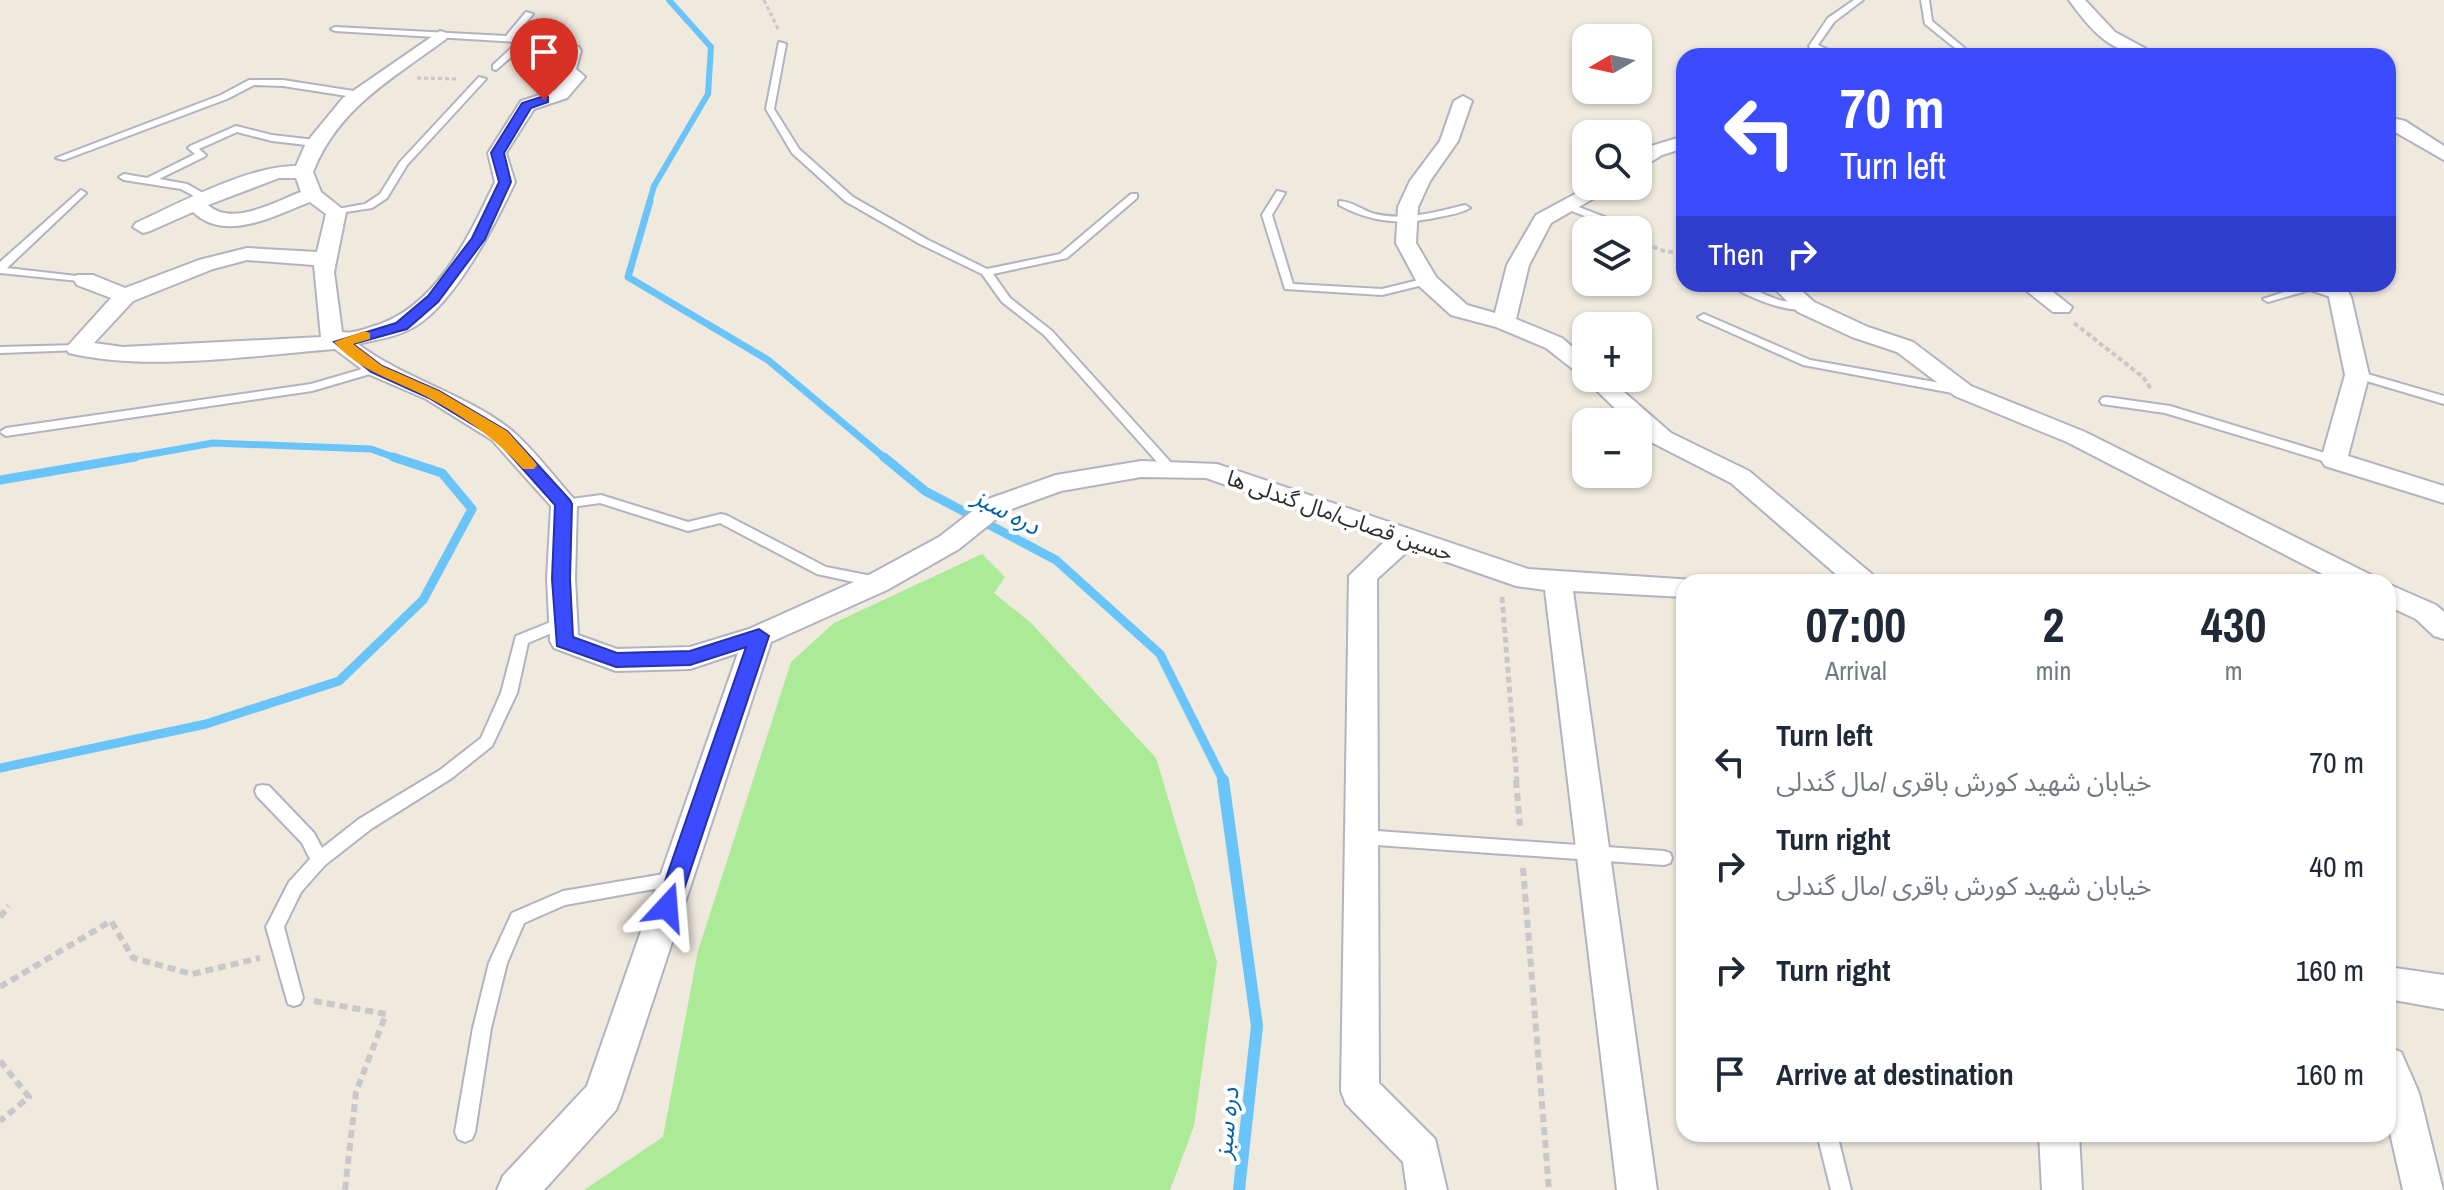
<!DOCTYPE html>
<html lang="en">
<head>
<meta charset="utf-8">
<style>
	body { margin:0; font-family:"Archivo Narrow","Noto Sans Arabic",sans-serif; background:#f6f6f7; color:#1f2937; height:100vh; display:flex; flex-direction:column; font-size:30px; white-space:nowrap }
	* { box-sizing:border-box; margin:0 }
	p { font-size:26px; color:#747a83 }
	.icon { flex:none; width:44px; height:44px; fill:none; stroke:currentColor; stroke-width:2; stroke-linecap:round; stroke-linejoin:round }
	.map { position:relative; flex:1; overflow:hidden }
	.details { position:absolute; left:1676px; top:574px; width:720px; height:568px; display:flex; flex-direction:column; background:#fff; border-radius:24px; box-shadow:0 2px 6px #0004 }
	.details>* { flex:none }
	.guide { position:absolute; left:1676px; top:48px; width:720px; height:244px; border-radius:24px; box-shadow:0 2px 6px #0004; background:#3b4cff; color:#fff; overflow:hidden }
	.needle { width:52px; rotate:261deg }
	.fabs { position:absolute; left:1572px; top:24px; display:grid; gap:16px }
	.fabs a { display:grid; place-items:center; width:80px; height:80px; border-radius:16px; background:#fff; box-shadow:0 2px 6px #0004; font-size:40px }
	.pin { position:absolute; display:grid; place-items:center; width:68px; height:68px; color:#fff; margin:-82px -34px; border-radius:50% 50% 50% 0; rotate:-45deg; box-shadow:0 0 8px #0007 }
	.pin .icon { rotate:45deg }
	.me { position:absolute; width:88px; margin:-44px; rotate:19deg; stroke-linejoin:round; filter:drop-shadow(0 0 6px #0008) }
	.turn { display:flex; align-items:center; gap:28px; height:168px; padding:0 32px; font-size:36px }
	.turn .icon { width:104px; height:104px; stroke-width:2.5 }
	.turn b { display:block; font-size:56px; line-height:68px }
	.then { display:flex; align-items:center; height:76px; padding:0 32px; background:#0003; gap:16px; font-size:30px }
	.eta { display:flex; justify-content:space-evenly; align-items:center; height:136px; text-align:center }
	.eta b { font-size:48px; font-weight:800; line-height:56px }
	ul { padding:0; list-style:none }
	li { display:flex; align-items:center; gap:24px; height:104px; padding:0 32px }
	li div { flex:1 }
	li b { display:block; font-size:30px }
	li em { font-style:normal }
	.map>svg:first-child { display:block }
</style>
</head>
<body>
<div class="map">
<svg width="2444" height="1190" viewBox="0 0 2444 1190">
	<rect width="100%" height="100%" fill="#efe9de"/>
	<!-- green -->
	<path fill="#abea96" d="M982,554L1005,577L994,593L1031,623L1156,758L1217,962L1194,1126L1170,1190H584L663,1137L698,951L791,662L834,623Z"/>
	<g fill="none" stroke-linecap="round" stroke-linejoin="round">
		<!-- stream-far3 -->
		<path stroke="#69c5f9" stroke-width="6" d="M649,203L654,186L708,94L711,47L669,0"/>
		<!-- stream-far2 -->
		<path stroke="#69c5f9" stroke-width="7" d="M650,201L628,277L768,360L886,459
			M123,459L213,443L371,449L399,459"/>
		<!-- stream-far1 -->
		<path stroke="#69c5f9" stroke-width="9" d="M884,457L925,491L1056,560L1160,654L1224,782
			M0,480L135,457
			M0,768L206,724L339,681L423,600L472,509L442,473L393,457"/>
		<!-- stream -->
		<path stroke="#69c5f9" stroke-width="12" d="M1223,780L1257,1026L1239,1190"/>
		<defs>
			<path id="service" d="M1854,0H1863L1834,22L1818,45L1841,56H1830L1810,48L1809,46L1828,18Z
				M1921,0H1929L1932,21L1974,56H1965L1925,24Z
				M526,12L533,14L514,37L564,43L568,46L564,49L527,43L496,70L493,69V65L518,42L335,31L331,29L335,27L506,36Z
				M779,42L786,44L774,109L799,149L853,197L928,240L987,269L1060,254L1131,194H1137V198L1067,258L993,274L1010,298L1052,331L1175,467L1177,470L1175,473H1167L1044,335L1002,302L982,274L920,244L845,201L792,153L766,109Z
				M479,77L486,79L407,165L387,198L372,208L332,214V210L365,204L380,194L400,162Z
				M249,80H283L360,92L364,95L360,98L283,86L254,85L227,99L64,160L56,158L221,95Z
				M236,126L272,135L315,140L320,143L315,146L272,141L237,132L199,149L206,155L204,157L159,179L187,184L203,193L205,195L199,205L195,206L190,203L194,196L181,189L124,180L119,177L124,174L147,178L195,154L188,148L190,146Z
				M81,190L86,193L84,195L7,268L85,277L89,278V282L0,273V262Z
				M1277,191L1285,193L1272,215L1293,284L1382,289L1427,278L1432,281L1431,283L1382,295L1285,289L1262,215Z
				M1339,201C1352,201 1363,211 1375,214C1405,221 1436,212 1465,205L1470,208C1461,213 1450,215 1439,217C1403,225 1372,223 1339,205Z
				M1568,203L1626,225L1627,227L1618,229L1564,208L1563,206Z
				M1729,284C1750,284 1760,294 1779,300C1790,303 1802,301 1812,307C1794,317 1744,296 1729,284Z
				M2309,284L2345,297L2340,300L2310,290L2268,302L2263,299Z
				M1704,314L1810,360L1963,387L1969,391L1963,395L1803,365L1700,319L1698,317Z
				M77,345L83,348L81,350L0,353V347Z
				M376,365L382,369L380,371L312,391L6,436L0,432L6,428L311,384Z
				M2357,371L2444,396V404L2353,377V373Z
				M2106,397L2170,406L2338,457L2340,460L2338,463H2330L2165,413L2102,404L2100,401L2102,398Z
				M601,495L688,522L721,514L726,515L826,567L877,577L884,582L877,587L817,574L720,523L688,531L600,503L564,508L557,504L564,500Z
				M563,617L570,622L568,626L528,643L517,693L492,746L452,778L371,829L325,865L301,892L284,927L303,998L300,1004L294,1006L288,1004L266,927L289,882L310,859L302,843L257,796L255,791L257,786L263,785L269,786L314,833L322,848L359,819L440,770L481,738L501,693L516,636Z
				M1362,830L1664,851L1670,853L1672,858L1670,863L1664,865L1362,844L1356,842L1354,837L1356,832Z
				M676,872L682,874L684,879L682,884L565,905L524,923L507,963L491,1028L475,1132L472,1139L465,1142L458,1139L455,1132L473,1028L489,963L512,913L563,891Z
				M1817,1134H1837L1851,1190H1831Z"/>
			<path id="minor" d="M2069,0H2085L2115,32L2159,56C2114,56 2095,36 2069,0Z
				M440,31L446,33L448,36L446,39C392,79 338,108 313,172L321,192L346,212L334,272L342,332C351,334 362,330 371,327C435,310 469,237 495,182L488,153L521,101L555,90L566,78L558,71L565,51L573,46L579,47L581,51L576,69L585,77L567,98L534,109L506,153L515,182C496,223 450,314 406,331C391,338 374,340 358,344C404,379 464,393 510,429C533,448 553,476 573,498L577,504L575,579L578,635L617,649L690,647L749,629L867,576L939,537L988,499L1056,475L1141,461L1217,464L1528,569L1694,580L1684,582V597L1573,591L1657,1190H1617L1545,590L1516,586L1410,549L1377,579L1379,1083L1435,1139L1447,1190H1407L1403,1162L1346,1104L1341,1091L1349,576L1386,540L1206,478L1141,477L1061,491L1006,511L959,549L887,590L771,642L621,1097L616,1110L544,1190H497L503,1176L587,1086L738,653L690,669L616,671L554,648L550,641L547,579L551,506L492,440L426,399L368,374L335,349C256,355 145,372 69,353L66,348L111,298L77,285L74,280L77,275H93L125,288L199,260L247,248L317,252L326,214L310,202C273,216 226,243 193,212L150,231L143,233L133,227L136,223C180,203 248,166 296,166L306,143L343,98ZM279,178H296L301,192C274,202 232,227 208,205ZM247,260L314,265L321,337L123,347L94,343L133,301L213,269Z
				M1463,96L1472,101L1458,141L1430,181L1418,207L1416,243L1436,277L1467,305L1495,313L1507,265L1536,215L1590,186H1615L1551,223L1529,265L1516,319L1562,338L1586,359V378H1608L1671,433L1749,471L1873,575L1877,582H1845L1731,483L1653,443L1638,430V422H1629L1583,377L1546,348L1496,327L1451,315L1419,286L1396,243L1398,207L1410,181L1440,141L1454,101Z
				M2388,117L2405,121L2444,146V160L2388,128Z
				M1684,136V148L1662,155L1638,170V155L1648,147Z
				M1770,284H1794L1814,302L1868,327L1913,342L1971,386L2085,432L2371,575L2375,582H2338L2067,442L1955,396L1897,352L1852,337L1798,312Z
				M2018,284H2043L2072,307L2069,312H2053Z
				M2322,284H2344L2351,297L2369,375L2348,456L2444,486V503L2325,466L2321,460L2345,375L2329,297Z
				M2388,584L2436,605L2444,612V639L2434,636L2416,619L2388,606Z
				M2388,967L2444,975V1009L2388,999Z
				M2388,1047L2401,1052L2419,1093L2443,1190H2403L2388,1124Z
				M2039,1134H2079L2082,1190H2042Z"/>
		</defs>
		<!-- service casing -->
		<use href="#service" stroke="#b2b3c1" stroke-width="4"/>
		<!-- minor casing -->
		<use href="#minor" stroke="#b2b3c1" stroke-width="4"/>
		<!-- path-far3 -->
		<path stroke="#c8c8c8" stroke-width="3" stroke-dasharray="4 3" stroke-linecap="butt" d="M764,0L779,31
			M417,78L459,79"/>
		<!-- path-far2 -->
		<path stroke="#c8c8c8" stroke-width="4" stroke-dasharray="5 3" stroke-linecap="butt" d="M1638,241L1667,252L1684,251
			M2074,323L2143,377L2151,389"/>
		<!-- path-far1 -->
		<path stroke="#c8c8c8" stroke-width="5" stroke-dasharray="6 4" stroke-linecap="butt" d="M1502,597L1517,782"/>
		<!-- path -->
		<path stroke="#c8c8c8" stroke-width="6" stroke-dasharray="8 5" stroke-linecap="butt" d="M1516,780L1520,826
			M1523,868L1549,1190
			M0,917L9,906
			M0,987L111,921L133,958L192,974L260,958
			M314,1001L386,1014L356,1092L345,1190
			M0,1061L29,1097L0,1121"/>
		<!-- service -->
		<use href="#service" fill="#fff" fill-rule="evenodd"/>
		<!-- minor -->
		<use href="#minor" fill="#fff" fill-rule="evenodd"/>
	</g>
	<!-- route -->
	<path fill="#3b4cff" stroke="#2631a6" stroke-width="2" d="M544,96L548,97V102L531,108L504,153L511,182L485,239L438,302L407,329L353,344L382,366L439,391L507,431L570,500L572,504L570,579L573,637L617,653L690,651L759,629L769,636L678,907L675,913L667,916L659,913L656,907L746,647L690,665L616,667L557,646L552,579L555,505L495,438L429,398L371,372L334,342L396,323L428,296L472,238L499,182L491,153L522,103Z"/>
	<!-- slow -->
	<path fill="#f59e0b" d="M364,331L370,333V339L353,344L382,366L439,391L507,431L534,461L537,465L534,469H523C495,438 466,418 429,398C396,380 360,372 334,342Z"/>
	<g text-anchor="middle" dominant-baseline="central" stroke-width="8" stroke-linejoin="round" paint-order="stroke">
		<!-- street labels -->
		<g font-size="22" fill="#2d2d2d" stroke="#fff">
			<text transform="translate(1340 515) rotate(19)">حسین قصاب/مال گندلی ها</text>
		</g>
		<!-- water labels -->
		<g font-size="24" font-style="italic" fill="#0260ab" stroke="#fff">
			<text transform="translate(1007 511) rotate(28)">دره سبز</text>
			<text transform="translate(1226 1123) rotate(-84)">دره سبز</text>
		</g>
	</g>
</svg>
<div class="fabs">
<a><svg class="needle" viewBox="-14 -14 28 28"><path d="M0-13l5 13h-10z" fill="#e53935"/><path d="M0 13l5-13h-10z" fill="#747a83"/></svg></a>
<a><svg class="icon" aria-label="search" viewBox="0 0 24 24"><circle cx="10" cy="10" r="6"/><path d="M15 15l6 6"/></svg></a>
<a><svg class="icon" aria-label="layers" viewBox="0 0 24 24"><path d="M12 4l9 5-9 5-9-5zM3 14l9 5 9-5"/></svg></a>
<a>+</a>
<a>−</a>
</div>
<div class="pin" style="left:544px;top:100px;background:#d93025"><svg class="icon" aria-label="arrive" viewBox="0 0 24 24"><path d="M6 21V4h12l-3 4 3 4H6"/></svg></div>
<svg class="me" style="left:667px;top:907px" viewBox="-20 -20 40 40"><path d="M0-17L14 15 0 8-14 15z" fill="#3b4cff" stroke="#fff" stroke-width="4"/></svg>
<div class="guide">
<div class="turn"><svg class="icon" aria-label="left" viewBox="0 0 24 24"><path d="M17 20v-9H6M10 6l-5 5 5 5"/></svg><div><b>70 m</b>Turn left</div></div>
<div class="then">Then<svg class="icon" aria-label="right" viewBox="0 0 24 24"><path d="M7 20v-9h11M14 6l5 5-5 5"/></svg></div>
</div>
<section class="details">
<div class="eta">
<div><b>07:00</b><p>Arrival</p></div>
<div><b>2</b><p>min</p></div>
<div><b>430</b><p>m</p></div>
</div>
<ul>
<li><svg class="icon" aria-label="left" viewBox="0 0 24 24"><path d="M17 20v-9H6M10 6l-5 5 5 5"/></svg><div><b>Turn left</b><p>خیابان شهید کورش باقری /مال گندلی</p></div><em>70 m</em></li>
<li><svg class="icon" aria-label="right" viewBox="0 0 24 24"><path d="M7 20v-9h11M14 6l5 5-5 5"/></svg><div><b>Turn right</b><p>خیابان شهید کورش باقری /مال گندلی</p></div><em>40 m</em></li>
<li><svg class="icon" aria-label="right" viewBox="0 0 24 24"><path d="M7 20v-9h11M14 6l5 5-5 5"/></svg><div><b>Turn right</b></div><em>160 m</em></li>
<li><svg class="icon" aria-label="arrive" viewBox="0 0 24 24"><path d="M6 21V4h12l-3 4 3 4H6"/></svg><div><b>Arrive at destination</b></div><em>160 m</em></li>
</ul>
</section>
</div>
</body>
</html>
